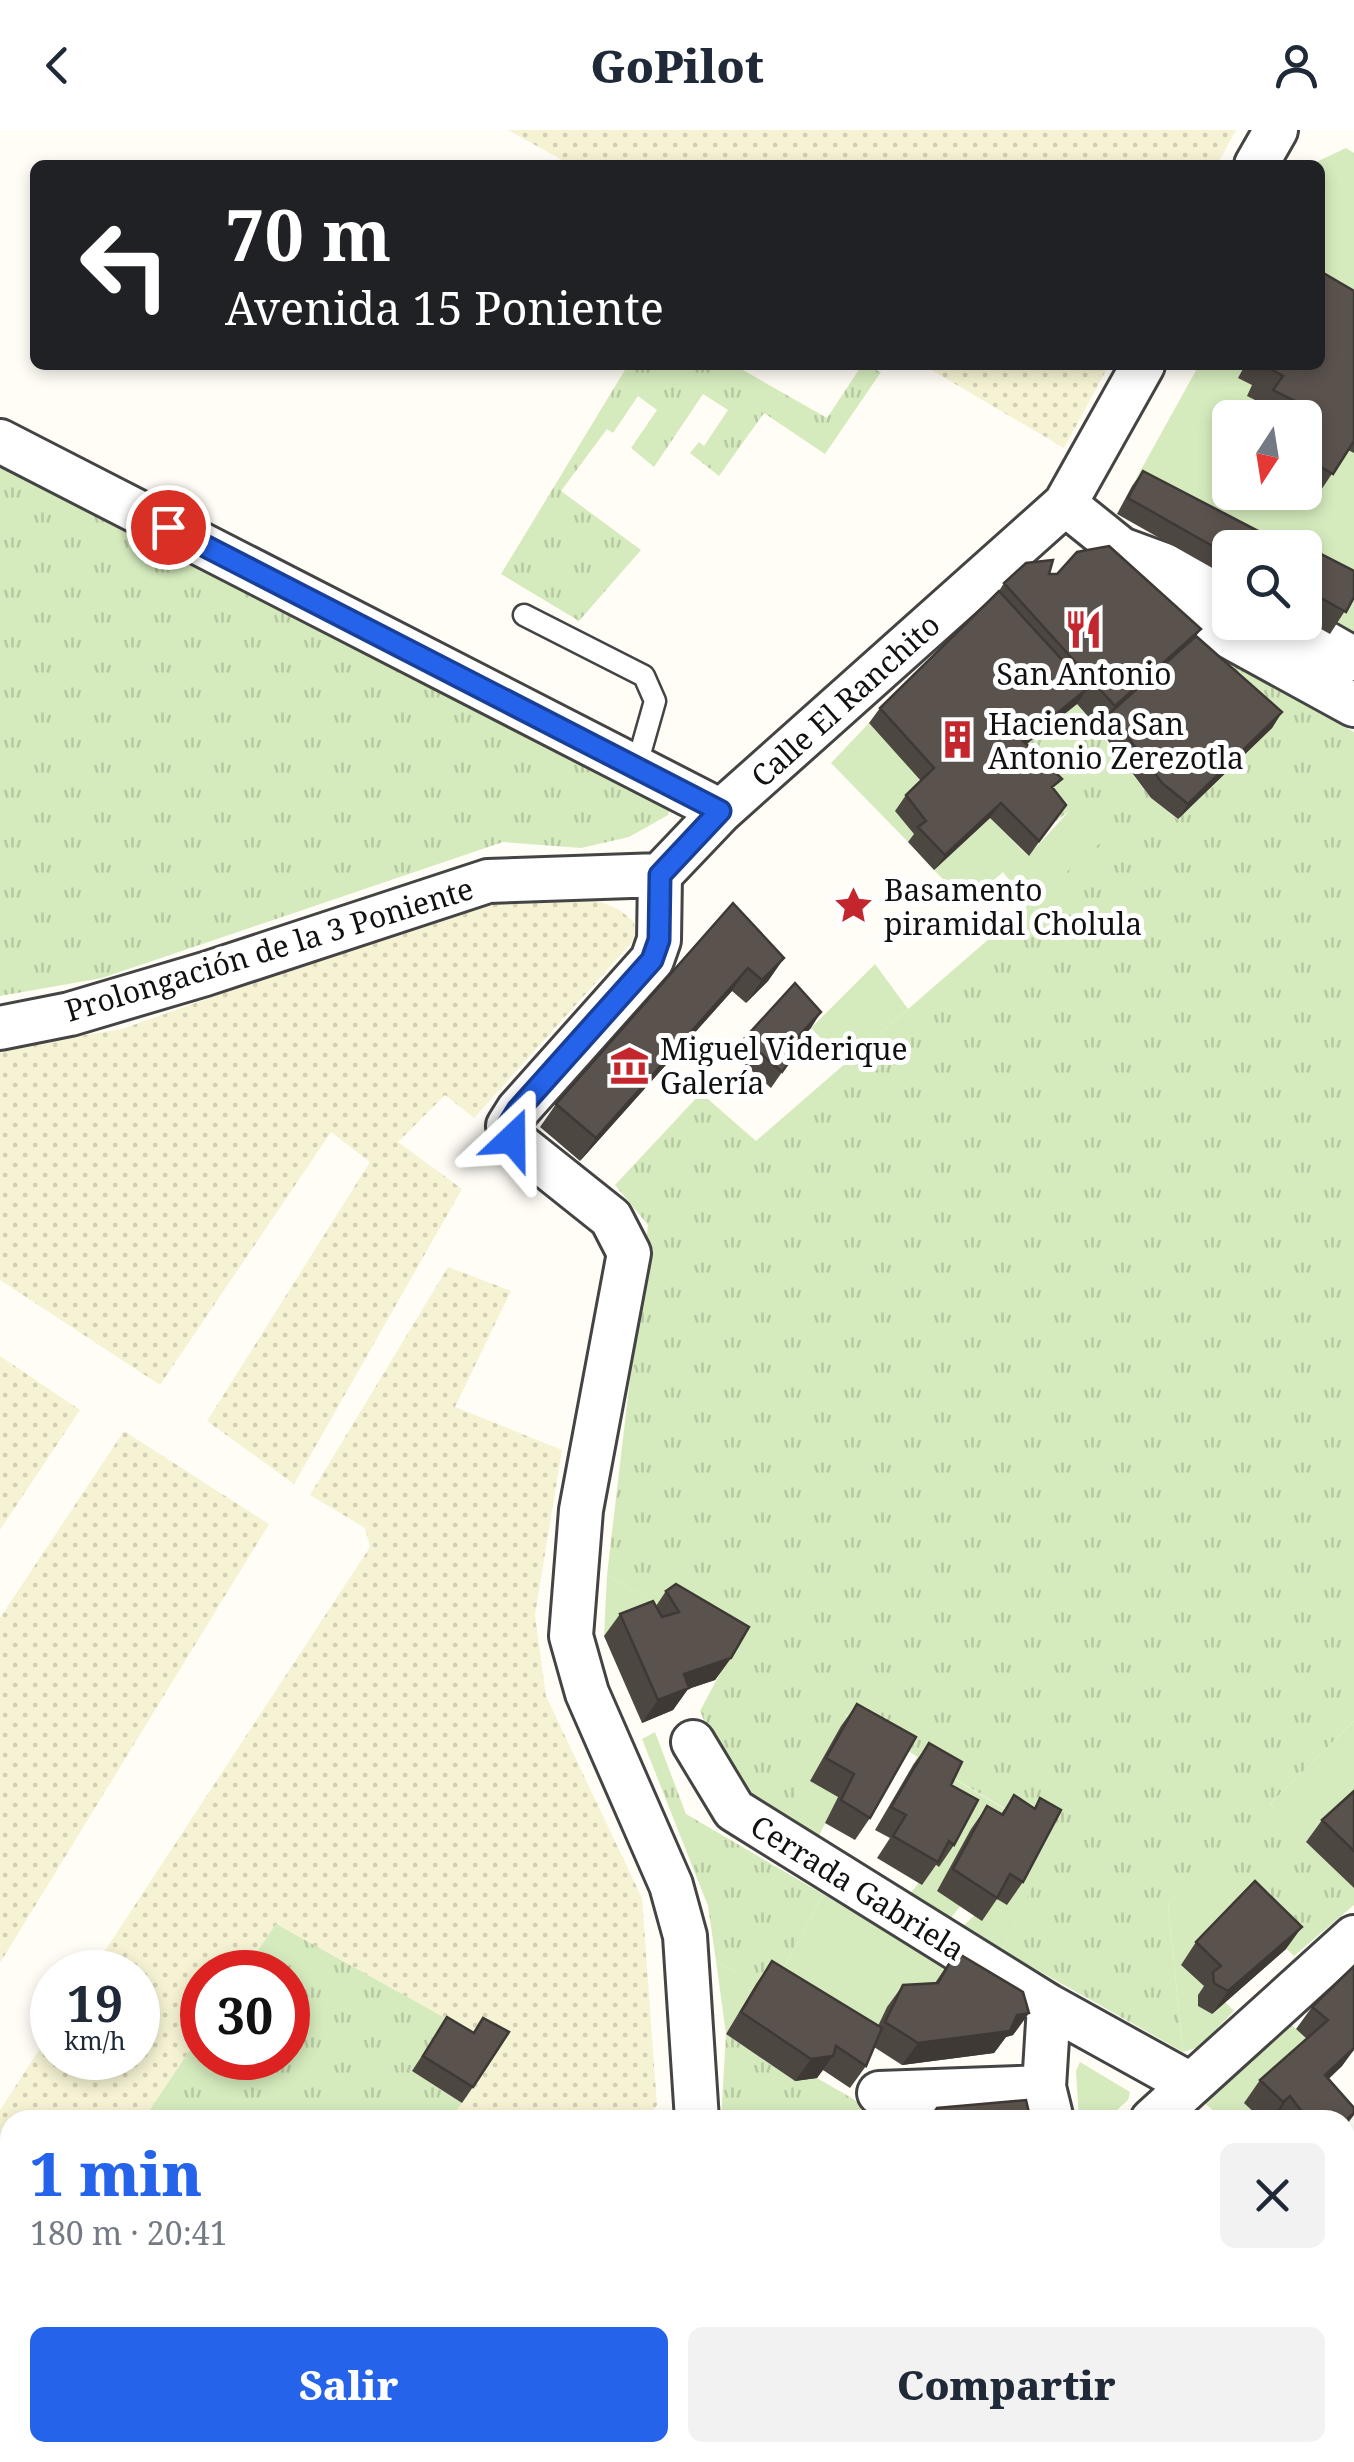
<!DOCTYPE html>
<html lang="es">
<head>
<meta charset="utf-8">
<style>
	body { margin:0; font-family:"Noto Serif",serif; background:#f2f2f3; color:#1f2937; height:100vh; display:flex; flex-direction:column; font-size:38px; white-space:nowrap }
	* { box-sizing:border-box; margin:0 }
	p { font-size:32px; color:#747a83 }
	.icon { flex:none; width:55px; height:55px; fill:none; stroke:currentColor; stroke-width:2; stroke-linecap:round; stroke-linejoin:round }
	.map { position:relative; flex:1; overflow:hidden }
	.details { position:absolute; left:0px; top:1980px; width:1355px; height:352px; display:flex; flex-direction:column; background:#fff; border-radius:30px 30px 0 0; box-shadow:0 5px 15px #0003 }
	.details>* { flex:none }
	.hud { position:absolute; left:30px; top:30px; width:1295px; height:210px; border-radius:15px; box-shadow:0 5px 15px #0003; background:#202124; color:#fff; overflow:hidden }
	.needle { width:65px; rotate:192deg }
	.controls { position:absolute; left:1212px; top:270px; display:grid; gap:20px }
	.controls a { display:grid; place-items:center; width:110px; height:110px; border-radius:15px; background:#fff; box-shadow:0 5px 15px #0003; font-size:50px }
	.speed { position:absolute; left:30px; top:1820px; display:flex; gap:20px; font-size:50px; font-weight:700; text-align:center }
	.speed>* { display:grid; place-content:center; width:130px; height:130px; border-radius:50%; background:#fff; box-shadow:0 5px 15px #0003; line-height:1 }
	.speed small { font-size:25px; font-weight:400 }
	.speed .limit { border:15px solid #d22; background:#fff; color:#111 }
	.pin { position:absolute; display:grid; place-items:center; width:85px; height:85px; color:#fff; margin:-42px; border:5px solid #fff; border-radius:50%; box-shadow:0 2px 10px #0007 }
	.me { position:absolute; width:110px; margin:-55px; rotate:23deg; stroke-linejoin:round; filter:drop-shadow(0 0 8px #0008) }
	.turn { display:flex; align-items:center; gap:35px; height:210px; padding:0 30px; font-size:45px }
	.turn .icon { width:130px; height:130px; stroke-width:2.5 }
	.turn b { display:block; font-size:70px; line-height:85px }
	.round { display:grid; place-items:center; flex:none; width:105px; height:105px; border-radius:15px; background:#f2f2f3 }
	.headline { display:flex; align-items:center; justify-content:space-between; height:170px; padding:0 30px }
	h1 { font-size:60px; font-weight:800; line-height:75px; color:#2563eb }
	.button { display:flex; gap:20px; margin-top:auto; padding:20px 30px }
	.button a { flex:1; height:115px; border-radius:15px; background:#2563eb; color:#fff; font-size:40px; font-weight:800; line-height:115px; text-align:center }
	.button a+a { background:#f2f2f3; color:#1f2937 }
	header { display:flex; justify-content:space-between; align-items:center; height:130px; padding:0 30px; background:#fff; font-size:45px; font-weight:800 }
	.map>svg:first-child { display:block }
</style>
</head>
<body>
<header><svg class="icon" aria-label="back" viewBox="0 0 24 24"><path d="M15 5l-7 7 7 7"/></svg>GoPilot<svg class="icon" aria-label="person" viewBox="0 0 24 24"><circle cx="12" cy="8" r="4"/><path d="M4 21q1-7 8-7t8 7"/></svg></header>
<div class="map">
<svg width="1354" height="2332" viewBox="0 0 1354 2332">
	<defs>
		<pattern id="farmland-dots" width="8" height="8" patternUnits="userSpaceOnUse" patternTransform="scale(2.5)"><rect width="8" height="8" fill="#f6f3d4"/><path d="M2 2h.1M6 6h.1" fill="none" stroke="#d2cfb5" stroke-width="1.8" stroke-linecap="round"/></pattern>
		<pattern id="grass-tufts" width="24" height="20" patternUnits="userSpaceOnUse" patternTransform="scale(2.5)"><rect width="24" height="20" fill="#d5ebbd"/><path d="M3 7l-1-3M5 7V3M7 7l1-3M15 17l-1-3M17 17v-4M19 17l1-3" fill="none" stroke="#b6c8a1"/></pattern>
	</defs>
	<rect width="100%" height="100%" fill="#fffdf5"/>
	<!-- farmland -->
	<path fill="url(#farmland-dots)" d="M508,0H1236L1217,35H571Z
		M923,235H1109L1064,318Z
		M553,765L601,772L620,780L634,792L635,809L474,988L445,965L398,1012L462,1059L294,1354L207,1291L370,1032L331,1002L160,1255L0,1150V919L122,899L483,771Z
		M448,1137L511,1161L455,1277L562,1320L535,1485L546,1566L642,1768L657,1975L646,1990H451L497,1918L276,1795L243,1842H202V1902L143,1990H10V2186L0,2201V1980L52,1900V1928H138V1842H91L370,1417L365,1398L310,1365Z
		M0,1226L80,1280L0,1400Z
		M124,1301L269,1394L0,1833V1488Z"/>
	<!-- grass -->
	<path fill="url(#grass-tufts)" d="M628,235H734L827,288L862,235L881,242L825,324L764,283L719,346L690,323L699,312L704,316L728,280L703,264L654,337L631,318L657,280L638,266L613,303L607,299L561,361L641,420L579,491L501,444Z
		M0,326L674,668L668,685L629,707L581,718L503,712L102,848L0,866Z
		M1143,485L1354,602V1591L1270,1674L1354,1758V1775L1294,1826L1239,1774L1208,1736L1168,1775L1183,1922L1002,1820L1055,1708L845,1584L782,1689L736,1664L700,1581L733,1519L607,1445L648,1095L615,1055L701,963L756,1011L1104,709L1072,679L1056,691L1012,626L1077,574L1151,668L1177,689L1271,598Z
		M655,1602L686,1684L823,1764L771,1863L716,1831L708,1776L642,1609Z
		M276,1794L472,1903L412,1941L462,1973L450,1990H143L202,1902V1928H288V1842H243Z
		M726,1904L795,1951L817,1948L855,1970L871,1990H721Z
		M1354,2218V2332H1334L1316,2323L1345,2322V2236Z
		M10,2275V2322L93,2323L110,2332H0V2277Z
		M232,2322L433,2323L427,2332H226Z
		M1096,2322L1112,2332H933L911,2323Z
		M616,2323H790L786,2332H612Z"/>
	<!-- garden -->
	<path fill="#d5ebbd" fill-rule="evenodd" d="M1346,18L1354,23V519L1330,504L1305,418L1249,417L1132,356L1199,235H1320V35H1310ZM1230,288H1305V362H1230Z
		M869,593L923,653L916,706L908,712L831,633Z
		M1072,678L1105,709L1028,775L1003,742L967,774L934,740L990,688L1028,726Z
		M875,834L908,879L845,934L811,898Z
		M607,1445L660,1476L637,1494L604,1506Z
		M842,1583L906,1621L811,1651L838,1667L817,1710L782,1689Z
		M1354,1591V1669L1306,1712L1270,1674Z
		M917,1627L1025,1691L951,1788L910,1764L933,1734L939,1737L913,1635Z
		M1046,1703L1056,1708L1002,1820L964,1795L994,1767L1007,1774Z
		M1208,1735L1239,1774L1198,1876L1212,1884L1223,1870L1234,1881L1199,1917L1183,1922L1168,1775Z
		M823,1764L1009,1875L922,1876L866,1920L771,1863Z
		M716,1831L756,1854L726,1904Z
		M1286,1890L1312,1913L1245,1973L1262,1990H1225L1203,1972Z
		M1080,1932L1130,1962L1128,1970L1106,1990H1079L1076,1941Z"/>
	<g fill="none" stroke-linecap="round" stroke-linejoin="round">
		<defs>
			<path id="lane" d="M524,485L644,546L655,571L636,638"/>
			<path id="street" d="M1256,35L1276,0
				M0,311L721,681
				M1065,374L1121,419L1230,459
				M1121,419L1120,456L1168,473L1354,575
				M1289,492L1354,529
				M0,898L70,884L205,844L488,751L660,745
				M693,1612L734,1680L1049,1876L1190,1954
				M1049,1876L1044,1957L1052,1990
				M879,1963L1044,1957
				M697,1990L685,1806L671,1755L587,1563L571,1506L581,1380L629,1123L611,1088L512,1009L508,996L518,980L652,830L659,810L660,745L721,681L1065,374L1143,235
				M1152,1990L1354,1807
				M1345,2174L1354,2179
				M0,2267L10,2265
				M135,2322L151,2332
				M1268,2322L1285,2332
				M596,2332L599,2322"/>
		</defs>
		<!-- lane casing -->
		<use href="#lane" stroke="#444" stroke-width="25"/>
		<!-- street casing -->
		<use href="#street" stroke="#444" stroke-width="48"/>
		<!-- lane -->
		<use href="#lane" stroke="#fff" stroke-width="20"/>
		<!-- street -->
		<use href="#street" stroke="#fff" stroke-width="42"/>
	</g>
	<!-- wall -->
	<path fill="#4d4742" d="M1354,161V323L1348,320L1313,372L1295,362H1305V288H1253L1263,274L1247,266L1252,255L1238,248L1245,235H1320Z
		M1143,341L1284,416L1290,408L1354,441V467L1330,504L1305,490V418H1230V448L1117,384L1132,356Z
		M1049,444L1196,506L1282,582L1272,598L1178,689L1151,668L1099,599L1077,574L1026,614L1054,660L1066,675L1029,726L990,688L934,740L908,712L914,704L895,681L906,665L921,651L869,593L880,578L999,461L1004,453Z
		M733,773L784,828L768,851L746,873L732,861L580,1031L540,997L556,974Z
		M811,898L793,916L796,922L771,958L733,924L744,909Z
		M666,1461L731,1528L715,1550L688,1559L673,1580L642,1593L604,1506L620,1484L656,1476Z
		M857,1574L870,1688L855,1710L825,1693L838,1667L810,1651L841,1596Z
		M929,1613L951,1655L954,1715L939,1737L936,1735L922,1755L877,1728L890,1708L875,1700L913,1635Z
		M1354,1661V1758L1306,1712L1322,1690Z
		M1014,1665L1034,1678L1040,1668L1023,1752L1007,1775L997,1769L982,1791L937,1761L971,1699L987,1676L1001,1684Z
		M1196,1812L1286,1819L1212,1884L1198,1876V1865L1204,1856L1181,1835Z
		M956,1822L1029,1883L1013,1905L1006,1907L994,1923L902,1935L874,1917L866,1936L850,1958L823,1940L817,1948L795,1951L726,1904L756,1854L772,1831L878,1896L887,1877L903,1855L935,1853Z
		M1354,1836V1920L1342,1936L1328,1949L1354,1978V1985L1345,1997V1990H1262L1244,1973L1260,1950L1307,1909L1296,1899L1312,1877Z
		M447,1887L473,1903L483,1888L473,1957L462,1973L412,1941Z
		M1345,2010L1354,2013V2135L1345,2130Z
		M200,2322H233L227,2332H216Z
		M468,2322H511L505,2332H485Z
		M800,2322H883L880,2332H797Z
		M898,2322H964L970,2332H895Z
		M1099,2322H1154L1149,2332H1117Z"/>
	<!-- shaded-wall -->
	<path fill="#3f3936" d="M1201,499L1185,522L1110,583L1115,576Z
		M1088,558L1077,574L1012,626L1023,611Z
		M1282,582L1272,598L1178,689L1188,674Z
		M1001,673L990,688L934,740L945,725Z
		M784,828L768,851L746,873L762,850Z
		M748,838L732,861L580,1031L596,1008Z
		M821,882L811,898L781,928L792,913Z
		M731,1528L715,1550L688,1559L673,1580L642,1593L658,1570L684,1544Z
		M1302,1797L1286,1819L1212,1884L1228,1861Z
		M1029,1883L1013,1905L1006,1907L994,1923L902,1935L918,1913Z
		M1354,1918L1342,1936L1309,1968L1325,1945Z
		M833,1926L817,1948L795,1951L811,1929Z
		M1290,1966L1273,1990H1271L1283,1972Z"/>
	<!-- building -->
	<path fill="#5a524d" stroke="#3f3936" stroke-width="2.5" d="M1320,141L1354,161V311L1333,344L1305,328V288H1293L1301,274L1273,260L1283,246L1267,237L1268,235H1320Z
		M1143,341L1285,415L1283,418H1230V426L1128,368Z
		M1290,408L1354,441V467L1346,482L1305,459V418H1284Z
		M1109,416L1201,499L1115,576L1004,453L1026,433L1053,430L1049,444H1057L1077,422Z
		M999,461L1088,558L1023,611L1062,649L1052,657L1066,675L1039,711L1001,673L945,725L918,697L926,691L906,665L934,638L880,578Z
		M1196,506L1282,582L1188,674L1162,653L1110,583Z
		M733,773L784,828L762,850L748,838L596,1008L556,974Z
		M795,853L821,882L792,913L796,922L782,942L744,909Z
		M676,1454L749,1497L731,1528L684,1544L689,1558L658,1570L620,1484L653,1471L662,1487L679,1482L666,1461Z
		M857,1574L916,1607L870,1688L841,1670L854,1644L826,1628Z
		M929,1613L962,1632L951,1655L978,1670L954,1715L949,1711L938,1732L893,1706L906,1685L891,1677Z
		M1354,1661V1721L1322,1690Z
		M1014,1665L1035,1679L1040,1668L1061,1680L1023,1752L1010,1744L997,1768L953,1739L987,1676L1003,1685Z
		M1255,1751L1302,1797L1228,1861L1214,1853L1213,1842L1221,1836L1196,1812Z
		M956,1822L1023,1862L1029,1883L1017,1885L1010,1901L918,1913L885,1892L903,1855L938,1853Z
		M772,1831L882,1898L866,1936L836,1916L833,1926L811,1929L741,1882Z
		M1354,1836V1918L1325,1945L1354,1978V1983L1345,1991L1293,1990L1303,1983L1290,1966L1283,1972L1260,1950L1328,1890L1312,1877Z
		M447,1887L474,1903L483,1888L509,1902L473,1957L423,1926Z
		M1026,1970L1030,1987H1036V1990H929L937,1978Z
		M1348,2007L1354,2013V2104L1345,2099V2010Z
		M1345,2214L1352,2218L1345,2232Z
		M806,2322H883L880,2332H803Z
		M903,2322H964L972,2326L970,2332H900Z
		M1138,2322H1154L1151,2329Z
		M438,2326L453,2332H434Z"/>
	<g fill="none" stroke-linecap="round" stroke-linejoin="round">
		<defs>
			<path id="route" d="M168,397L720,681L660,745L659,810L652,830L518,980L508,996L512,1009"/>
		</defs>
		<!-- route casing -->
		<use href="#route" stroke="#184099" stroke-width="25"/>
		<!-- route -->
		<use href="#route" stroke="#2563eb" stroke-width="18"/>
	</g>
	<!-- icons -->
	<defs>
		<symbol id="restaurant-bare" viewBox="-9 -9 18 18"><path d="M-5-6h1v4h1v-4h1v4h1v-4h1v5L-1.5 .5V6h-2V.5L-5-1ZM5-6V6H3V1.5H1.5Q1.5-4 5-6Z" fill="#c4262e" stroke="#fff" stroke-width="2.5" paint-order="stroke"/></symbol>
		<symbol id="building-bare" viewBox="-9 -9 18 18"><path d="M-4-6H4V6H1V3H-1V6H-4ZM-2.5-4.3h1.7v1.8h-1.7ZM.8-4.3h1.7v1.8H.8ZM-2.5-1h1.7V.8h-1.7ZM.8-1h1.7V.8H.8Z" fill="#c4262e" stroke="#fff" stroke-width="2.5" paint-order="stroke"/></symbol>
		<symbol id="sight-bare" viewBox="-9 -9 18 18"><path d="M0-6L1.8-2.2L6-1.7L2.9 1.2L3.7 5.4L0 3.3L-3.7 5.4L-2.9 1.2L-6-1.7L-1.8-2.2Z" fill="#c4262e" stroke="#fff" stroke-width="2.5" paint-order="stroke"/></symbol>
		<symbol id="museum-bare" viewBox="-9 -9 18 18"><path d="M0-6L6-3V-2H-6V-3ZM-5-1h2V3h-2ZM-1-1h2V3h-2ZM3-1h2V3H3ZM-6 4H6V6H-6Z" fill="#c4262e" stroke="#fff" stroke-width="2.5" paint-order="stroke"/></symbol>
	</defs>
	<g fill-rule="evenodd">
		<use href="#restaurant-bare" x="1056" y="472" width="55" height="55"/>
		<use href="#building-bare" x="930" y="582" width="55" height="55"/>
		<use href="#sight-bare" x="826" y="748" width="55" height="55"/>
		<use href="#museum-bare" x="602" y="908" width="55" height="55"/>
	</g>
	<g text-anchor="middle" dominant-baseline="central" stroke-width="10" stroke-linejoin="round" paint-order="stroke">
		<!-- poi labels -->
		<g font-size="30" fill="#111" stroke="#fff" text-anchor="start">
			<text x="1084" y="543" text-anchor="middle">San Antonio</text>
			<text x="988" y="593">Hacienda San<tspan x="988" dy="34">Antonio Zerezotla</tspan></text>
			<text x="884" y="759">Basamento<tspan x="884" dy="34">piramidal Cholula</tspan></text>
			<text x="660" y="918">Miguel Viderique<tspan x="660" dy="34">Galería</tspan></text>
		</g>
		<!-- street labels -->
		<g font-size="30" fill="#111" stroke="#fff">
			<text transform="translate(845 570) rotate(-42)">Calle El Ranchito</text>
			<text transform="translate(269 819) rotate(-17)">Prolongación de la 3 Poniente</text>
			<text transform="translate(858 1757) rotate(32)">Cerrada Gabriela</text>
		</g>
	</g>
</svg>
<div class="controls">
<a><svg class="needle" viewBox="-14 -14 28 28"><path d="M0-13l5 13h-10z" fill="#e53935"/><path d="M0 13l5-13h-10z" fill="#747a83"/></svg></a>
<a><svg class="icon" aria-label="search" viewBox="0 0 24 24"><circle cx="10" cy="10" r="6"/><path d="M15 15l6 6"/></svg></a>
</div>
<div class="speed"><div>19<small>km/h</small></div><div class="limit">30</div></div>
<div class="pin" style="left:168px;top:397px;background:#d93025"><svg class="icon" aria-label="arrive" viewBox="0 0 24 24"><path d="M6 21V4h12l-3 4 3 4H6"/></svg></div>
<svg class="me" style="left:512px;top:1009px" viewBox="-20 -20 40 40"><path d="M0-17L14 15 0 8-14 15z" fill="#2563eb" stroke="#fff" stroke-width="4"/></svg>
<div class="hud">
<div class="turn"><svg class="icon" aria-label="left" viewBox="0 0 24 24"><path d="M17 20v-9H6M10 6l-5 5 5 5"/></svg><div><b>70 m</b>Avenida 15 Poniente</div></div>
</div>
<section class="details">
<div class="headline"><div><h1>1 min</h1><p>180 m · 20:41</p></div><a class="round"><svg class="icon" aria-label="close" viewBox="0 0 24 24"><path d="M6 6l12 12M18 6L6 18"/></svg></a></div>
<div class="button"><a>Salir</a><a>Compartir</a></div>
</section>
</div>
</body>
</html>
